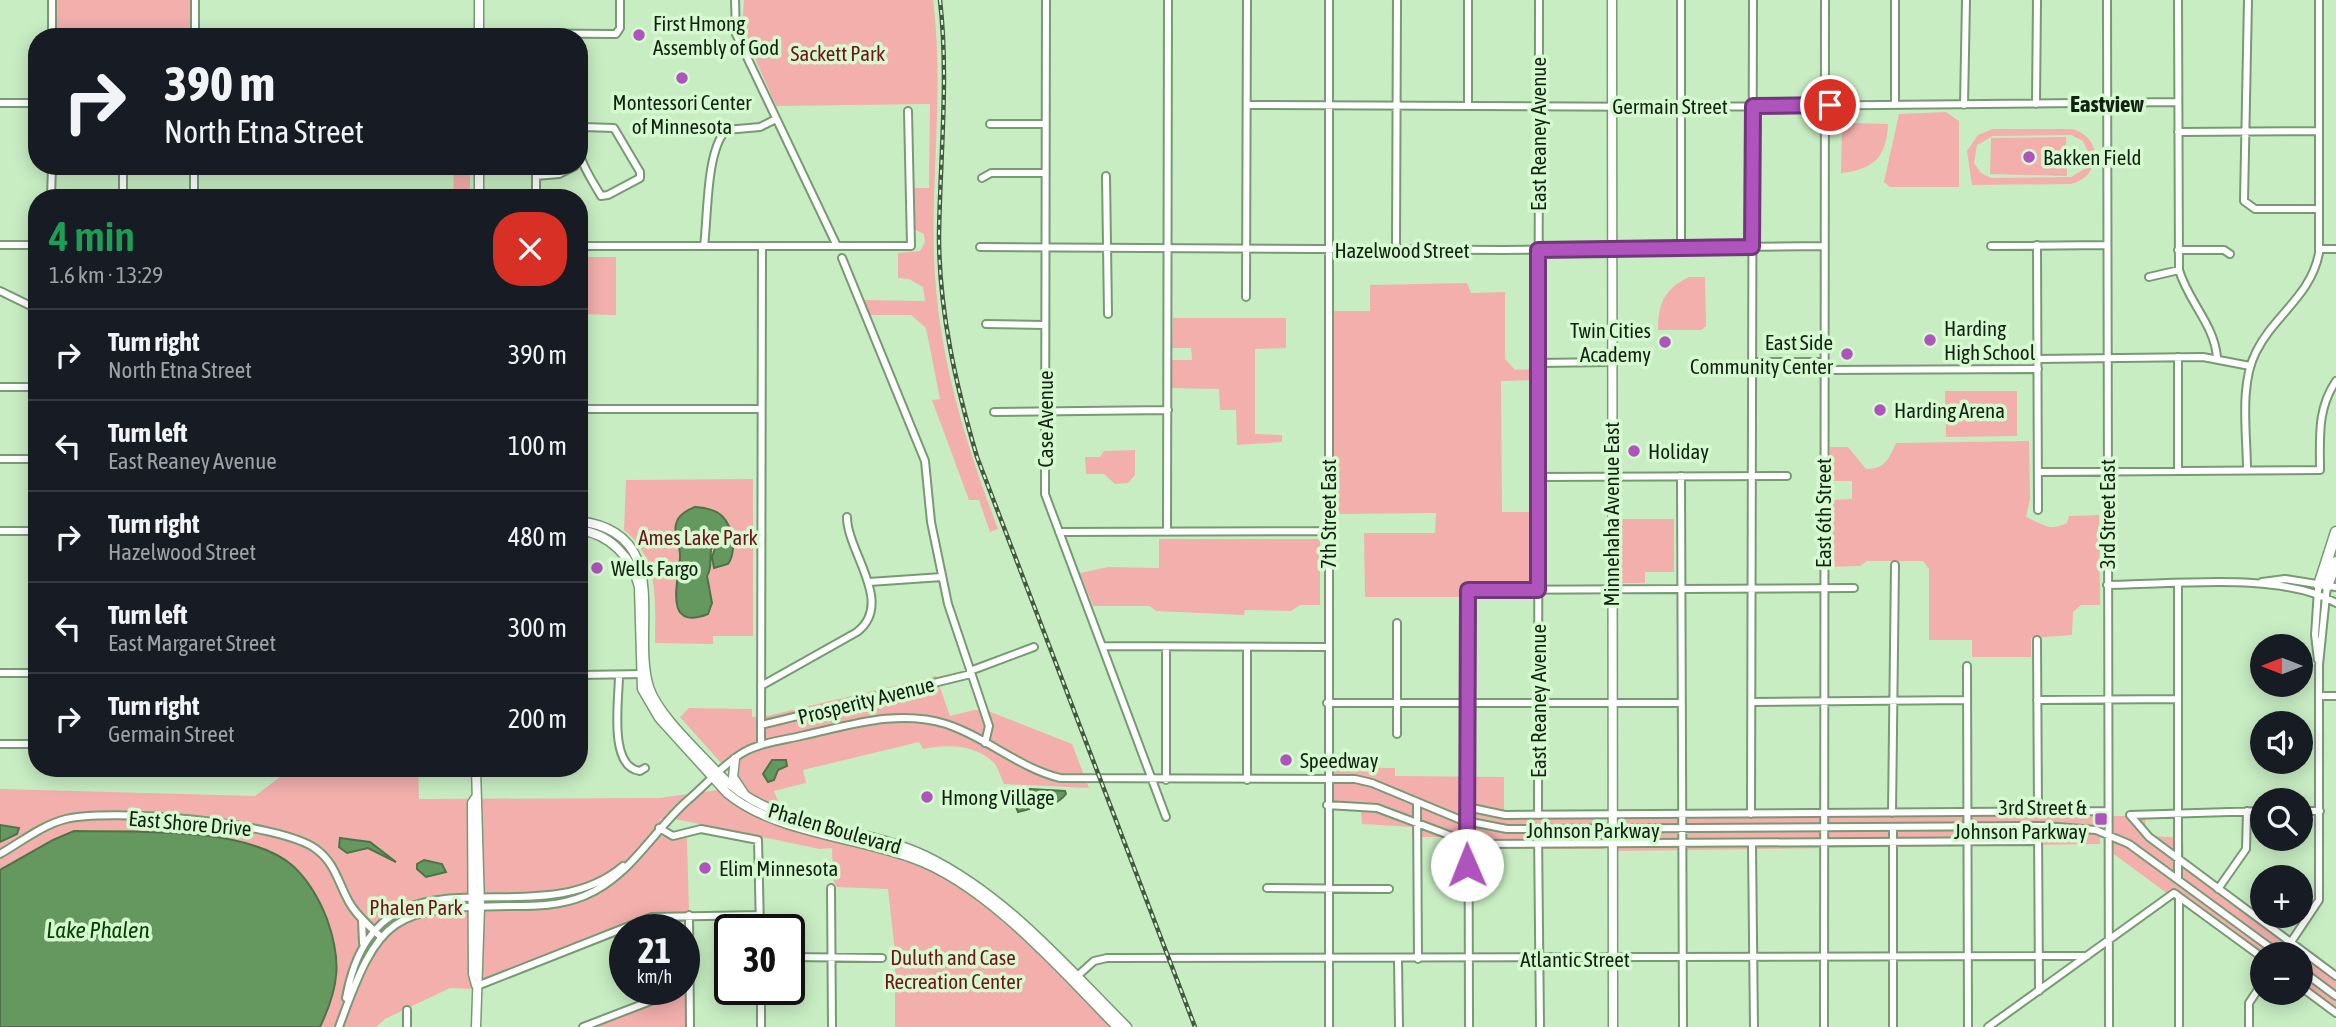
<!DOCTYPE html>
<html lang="en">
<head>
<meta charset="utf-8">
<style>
	body { margin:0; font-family:"Asap Condensed",sans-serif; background:#20242c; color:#f1f3f6; height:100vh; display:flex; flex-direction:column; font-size:26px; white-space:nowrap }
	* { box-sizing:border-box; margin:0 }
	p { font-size:23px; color:#9ea1a6 }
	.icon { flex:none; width:38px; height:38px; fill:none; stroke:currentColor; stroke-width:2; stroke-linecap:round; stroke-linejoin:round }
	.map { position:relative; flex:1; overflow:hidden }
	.panel { position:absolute; left:28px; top:189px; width:560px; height:588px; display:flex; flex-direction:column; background:#171b24; border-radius:28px; box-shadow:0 4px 18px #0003 }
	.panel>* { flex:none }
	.banner { position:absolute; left:28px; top:28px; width:560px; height:147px; border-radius:28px; box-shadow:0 4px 18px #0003; background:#171b24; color:#f1f3f6; overflow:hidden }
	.needle { width:46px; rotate:270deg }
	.controls { position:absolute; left:2250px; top:634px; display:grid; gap:14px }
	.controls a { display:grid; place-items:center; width:63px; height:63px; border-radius:50%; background:#171b24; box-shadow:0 4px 18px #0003; font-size:35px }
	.speed { position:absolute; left:609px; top:914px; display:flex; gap:14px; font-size:35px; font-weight:700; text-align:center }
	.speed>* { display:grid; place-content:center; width:91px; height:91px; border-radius:50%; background:#171b24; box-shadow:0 4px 18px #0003; line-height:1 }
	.speed small { font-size:18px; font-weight:400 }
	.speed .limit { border:4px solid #111; border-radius:10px; background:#fff; color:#111 }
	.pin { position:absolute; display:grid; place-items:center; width:60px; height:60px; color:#fff; margin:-30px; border:4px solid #fff; border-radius:50%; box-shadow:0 2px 7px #0007 }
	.me { position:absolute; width:77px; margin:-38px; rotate:359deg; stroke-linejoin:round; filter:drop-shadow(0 0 5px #0008) }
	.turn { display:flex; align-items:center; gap:24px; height:147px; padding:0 21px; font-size:32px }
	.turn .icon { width:91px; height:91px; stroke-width:2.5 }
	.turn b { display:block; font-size:49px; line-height:60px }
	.round { display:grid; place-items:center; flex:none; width:74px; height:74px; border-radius:28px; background:#20242c }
	.overview { display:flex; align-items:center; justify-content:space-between; height:119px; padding:0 21px }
	h1 { font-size:42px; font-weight:600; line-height:52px; color:#1e9e55 }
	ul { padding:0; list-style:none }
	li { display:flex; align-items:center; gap:21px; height:91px; padding:0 21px; border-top:2px solid #363941 }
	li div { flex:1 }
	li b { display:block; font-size:26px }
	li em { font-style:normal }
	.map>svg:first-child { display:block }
</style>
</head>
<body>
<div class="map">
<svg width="2336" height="1027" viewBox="0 0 2336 1027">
	<rect width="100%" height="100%" fill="#c8edc3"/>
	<!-- green -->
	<path fill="#f2afac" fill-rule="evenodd" d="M55,0H195V37H54Z
		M744,0H933C945,92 929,184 935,276C941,365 967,447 998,529L990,532L979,500H969L932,400L940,399L926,328L911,315H869L864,300L925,301L923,287L909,279L898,278V253L920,251L925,242L924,234L912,228V188H929L930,104L776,106L742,29Z
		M1946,112L1959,121V187H1890L1884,182L1899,114Z
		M1847,123L1888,124C1887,156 1874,170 1841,173L1842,128Z
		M2072,129C2104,137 2101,177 2071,184L1972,185L1967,151L1978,135L1993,129ZM2071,135L2083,141L2089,154L2086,168L2071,177L1991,178L1981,173L1974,163L1977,145L1993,136Z
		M2066,137L2067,176L1990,174L1991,138Z
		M453,166H470V197H454Z
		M581,257H616V315L580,314Z
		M1689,277H1705L1706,326L1701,330H1658C1658,304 1664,289 1689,277Z
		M1467,283L1471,293L1505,292V359L1515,370L1531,369V380L1501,381L1502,512H1532L1531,584L1461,583L1459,597H1365L1364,533H1435L1436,513L1334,514V311H1370V285Z
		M1173,318H1286V348L1255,349V434L1282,435V442L1237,445L1236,410H1220L1219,389L1171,388L1172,360H1192L1191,348H1172Z
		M1945,391H2017V436L1946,437Z
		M2029,441L2030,499L2026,517C2043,524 2049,532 2067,523L2069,516L2099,515L2100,605H2081L2073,612L2072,635L2031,638V657H1972V640H1929V569L1923,561H1867L1860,566L1829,567V500L1852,499V481H1829L1830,447H1848L1866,469C1885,469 1889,459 1896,443Z
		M1135,450V475L1128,483L1115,484L1104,474H1086L1085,457H1100L1104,451Z
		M753,479V636H713V644L655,643C655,603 660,558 624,530L626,480Z
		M1617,519H1674V572H1645V583H1617Z
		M1159,539H1320V605H1300L1291,611L1245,610L1244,615L1156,611L1150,606H1093L1080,573L1109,567L1159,568Z
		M936,676L950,716L974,710L988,711L1072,744L1089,788L1004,784C1001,778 998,767 994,763C976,744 946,744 923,749L919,742L803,770L806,783L774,791L781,809L748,793L680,717L689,708L752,709V717L767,716Z
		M1360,763V768H1395V776L1504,777V811H1603L1604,849H1459L1458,842H1444L1443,837H1412V827L1362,824L1361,811L1333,810V764Z
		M292,768H418L419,799L659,798L718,790L739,808L761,818L913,861C995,902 1049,963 1113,1027H895V951L888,889L837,887L833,880L832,848L820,849L675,819H660V835L672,840L687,838L689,913H652L472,989L450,988L385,1019L376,1027H320C339,987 342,961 327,919C320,901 308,880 293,866C248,826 132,832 74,831L53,840L0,870V789L255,796Z
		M2100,807V844L1617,851V812Z
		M2112,816H2145L2146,829L2153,836L2183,838L2184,858L2336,972V1018L2301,992V954H2263V964L2111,852Z
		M673,993H686V1027H598L597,1023Z"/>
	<!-- water -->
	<path fill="#64985e" stroke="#4c7447" stroke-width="2" d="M695,507C704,508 715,509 722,516C733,527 737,551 728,564L714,568L712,557L717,543L714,541C707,553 714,565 707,576L712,603L708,614C662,632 679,580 680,557C681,546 673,535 676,524C678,515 687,510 695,507Z
		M772,760H786L787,766L778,770L774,780L768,782L763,774Z
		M1023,789L1029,809L1018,812L1011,793Z
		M1030,789L1065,791L1066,794C1059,803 1045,809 1034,807Z
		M0,825L19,828L17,834L0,842Z
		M74,831C132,832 248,826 293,866C308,880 320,901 327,919C342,961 339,987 320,1027H0V870L53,840Z
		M340,838L370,842L396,862L368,848L347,853L339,847Z
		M424,860L442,864L446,872L426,877L417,869V864Z"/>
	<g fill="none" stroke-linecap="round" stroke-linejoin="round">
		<defs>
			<path id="minor" d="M735,0L736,34L837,246
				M1046,0L1045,494L1166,817
				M2107,0L2109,1027
				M2178,0L2179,270C2188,301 2214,324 2217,357
				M2248,0L2244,201L2255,209H2319
				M479,33L616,34L620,28V0
				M52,37V0
				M195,37V0
				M0,103H37
				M2036,104L2037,0
				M1247,105L1681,107L2178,102
				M1895,105V0
				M1964,105L1966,0
				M1468,106V0
				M990,124H1045
				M584,127L614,128L640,172V178L608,195L601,196C591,178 567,146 584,127Z
				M2178,132L2319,131
				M1106,176L1108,314
				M982,178L991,173H1045
				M51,198L52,166
				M123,198V166
				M194,198V166
				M536,198V176L559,174L575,166
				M0,245H37
				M2037,245L2038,510
				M579,246H911L908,111
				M704,246C708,216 706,151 726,130L760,127L776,119
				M1991,246L2107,245
				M980,247L1503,250L1824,246
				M1681,248V0
				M2319,249H2336
				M1396,250L1397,0
				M2178,250H2224L2230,254
				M842,258L925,461L931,522L948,604L989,726L985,743
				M2149,277L2179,270
				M0,291L37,309
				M1246,297L1247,0
				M986,324L1045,325
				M2038,359L2203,357L2250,366
				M1752,362H1824
				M1539,363L1611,362
				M1824,370L2038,369
				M0,387H37
				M579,409H761
				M994,412L1168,410
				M0,459H37
				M2247,470C2247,434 2239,385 2256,352C2274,315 2311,296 2319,253V0
				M2178,471V357
				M2038,472L2320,470C2320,437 2317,409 2336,381
				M1681,476L1683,1027
				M1538,477L1787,476
				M0,531H37
				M1059,532L1328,531
				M1167,532L1168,0
				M869,582L942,577
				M2262,582L2285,579L2336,587
				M2107,585C2173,585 2280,571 2336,603
				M2178,585V879
				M1397,623V734
				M2037,640L2038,811
				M1102,646L1328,647
				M1247,647V780
				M2318,660L2315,635L2318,590
				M1967,666L1968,1027
				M970,671L1034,647
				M0,673H37
				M579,675L645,674
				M619,675C619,700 608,767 640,771L645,768
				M761,686L857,632C895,603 847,552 847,517
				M2319,696H2336
				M2037,700L2178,699
				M1753,702L1967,700
				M1327,703H1681
				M761,725L971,674
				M0,744H37
				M761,745L762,246
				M1166,780V647
				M1417,802L1418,959
				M1327,805L1377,808L1473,844L2038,841
				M1467,807L1505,815L2108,811
				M2263,811L2130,815L2149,837L2336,976
				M2301,811H2320
				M1892,813L1895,565
				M1751,814L1753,0
				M1538,815L1539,0
				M2038,827L2039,991
				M659,828L673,836L701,829L758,840L760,929
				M1893,828V1027
				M1538,831L1540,1027
				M1752,845L1754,1027
				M0,854C21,842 42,825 66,819C110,808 280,822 316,849C335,863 338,882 349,902C357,916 370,927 381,937
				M831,888L832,1027
				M1267,888L1389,889
				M2218,889L2246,849L2247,811
				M689,915L690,1027
				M362,920L363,943
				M2283,954L2319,900V665L2327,586
				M789,957L882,958
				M1398,959L1399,1027
				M2301,970L2336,996
				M1074,979L1094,961L1107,958L2087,956
				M477,986L652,917L760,915
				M2301,987L2336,1013
				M761,989V1027
				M346,998C376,830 533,943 623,866
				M407,1010V1027
				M339,1027C379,915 392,907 511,906C536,906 560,906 584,896C629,878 652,832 688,800C706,785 723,764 744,752C762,742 785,740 805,735C851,725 899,709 946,724C986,737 1019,768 1060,778L1355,779L1372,783L1461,820L1507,829L2043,826L2096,830L2129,844L2279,954
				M583,1027L682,989
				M1329,1027V0
				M1469,1027L1468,590L1854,588
				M1824,1027L1825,0
				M1988,1027L2174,893L2263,958
				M2179,1027V897
				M2249,1027V1003L2263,982"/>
			<path id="major" d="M1612,0L1613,1027
				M479,37V0
				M479,198V166
				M579,521C675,533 631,628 649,687C658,715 698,751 718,773C774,832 857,823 926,856C1006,895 1065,965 1127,1027
				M579,530C610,534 632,557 639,587L642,689L659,718L727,793C773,832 855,837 912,858C987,884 1062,971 1117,1027
				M735,759L733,777L745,795
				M476,797L472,803L473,974L476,985
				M476,1027L480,906L476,768"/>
			<path id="highway" d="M2319,585L2336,532
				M2327,586L2336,562"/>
		</defs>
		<!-- minor casing -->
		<use href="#minor" stroke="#779a73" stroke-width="10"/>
		<!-- major casing -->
		<use href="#major" stroke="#779a73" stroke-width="11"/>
		<!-- highway casing -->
		<use href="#highway" stroke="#779a73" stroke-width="13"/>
		<!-- minor -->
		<use href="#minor" stroke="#fff" stroke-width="6"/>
		<!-- major -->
		<use href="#major" stroke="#fff" stroke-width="8"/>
		<!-- highway -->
		<use href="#highway" stroke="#fff" stroke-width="10"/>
		<defs>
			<path id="rail" d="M940,0C949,79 940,156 939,236C939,311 956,386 977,457L1195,1027"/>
		</defs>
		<!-- rail casing -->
		<use href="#rail" stroke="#445842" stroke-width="4.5"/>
		<!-- rail -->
		<use href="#rail" stroke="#d5fad0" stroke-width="2" stroke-dasharray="5" stroke-linecap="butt"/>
	</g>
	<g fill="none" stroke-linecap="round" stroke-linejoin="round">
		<defs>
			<path id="route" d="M1467,865L1468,590H1538V250L1752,247L1753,106L1830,105"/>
		</defs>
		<!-- route casing -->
		<use href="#route" stroke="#72367b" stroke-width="18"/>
		<!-- route -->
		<use href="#route" stroke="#af53bd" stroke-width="12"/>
	</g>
	<!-- markers -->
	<g fill="#af53bd" stroke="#d5fad0" stroke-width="2.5">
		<circle cx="639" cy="35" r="7"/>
		<circle cx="682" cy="78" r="7"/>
		<circle cx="2029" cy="157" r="7"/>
		<circle cx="1930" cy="340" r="7"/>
		<circle cx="1665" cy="342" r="7"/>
		<circle cx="1847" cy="354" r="7"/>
		<circle cx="1880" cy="410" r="7"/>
		<circle cx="1634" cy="451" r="7"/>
		<circle cx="597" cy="568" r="7"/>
		<circle cx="1286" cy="760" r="7"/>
		<circle cx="927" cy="797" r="7"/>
		<rect x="2094" y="812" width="14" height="14" rx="3.5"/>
		<circle cx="705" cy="868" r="7"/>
	</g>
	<g text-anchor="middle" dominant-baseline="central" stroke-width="7" stroke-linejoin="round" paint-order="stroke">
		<!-- poi labels -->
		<g font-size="21" fill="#132112" stroke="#d5fad0" text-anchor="start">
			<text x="653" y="23">First Hmong<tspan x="653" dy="24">Assembly of God</tspan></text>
			<text x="682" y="102" text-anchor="middle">Montessori Center<tspan x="682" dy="24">of Minnesota</tspan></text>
			<text x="2043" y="157">Bakken Field</text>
			<text x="1944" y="328">Harding<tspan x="1944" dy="24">High School</tspan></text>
			<text x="1651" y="330" text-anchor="end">Twin Cities<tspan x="1651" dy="24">Academy</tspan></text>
			<text x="1833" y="342" text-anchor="end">East Side<tspan x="1833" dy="24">Community Center</tspan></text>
			<text x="1894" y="410">Harding Arena</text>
			<text x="1648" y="451">Holiday</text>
			<text x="611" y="568">Wells Fargo</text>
			<text x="1300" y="760">Speedway</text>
			<text x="941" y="797">Hmong Village</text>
			<text x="2087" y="807" text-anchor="end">3rd Street &amp;<tspan x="2087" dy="24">Johnson Parkway</tspan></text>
			<text x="719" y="868">Elim Minnesota</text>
		</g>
		<!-- park labels -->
		<g font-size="21" fill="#72101b" stroke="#d5fad0">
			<text x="838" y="53">Sackett Park</text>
			<text x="698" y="537">Ames Lake Park</text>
			<text x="416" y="907">Phalen Park</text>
			<text x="953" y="957">Duluth and Case<tspan x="953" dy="24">Recreation Center</tspan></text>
		</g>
		<!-- street labels -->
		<g font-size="21" fill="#132112" stroke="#d5fad0">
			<text x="1670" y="106">Germain Street</text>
			<text transform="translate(1538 134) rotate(-90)">East Reaney Avenue</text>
			<text x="1402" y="250">Hazelwood Street</text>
			<text transform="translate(1045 419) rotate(-90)">Case Avenue</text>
			<text transform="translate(1823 513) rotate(-90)">East 6th Street</text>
			<text transform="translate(1328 514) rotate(-90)">7th Street East</text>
			<text transform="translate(1611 514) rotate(-90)">Minnehaha Avenue East</text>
			<text transform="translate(2107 514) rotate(-90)">3rd Street East</text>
			<text transform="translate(866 700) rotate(-14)">Prosperity Avenue</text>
			<text transform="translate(1538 701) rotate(-90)">East Reaney Avenue</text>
			<text transform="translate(190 823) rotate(5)">East Shore Drive</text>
			<text transform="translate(835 828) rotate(16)">Phalen Boulevard</text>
			<text x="1593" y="830">Johnson Parkway</text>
			<text x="1575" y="959">Atlantic Street</text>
		</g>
		<!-- neighbourhood labels -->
		<g font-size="23" font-weight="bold" fill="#132112" stroke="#d5fad0">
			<text x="2107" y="104">Eastview</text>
		</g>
		<!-- water labels -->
		<g font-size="23" font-style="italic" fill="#084004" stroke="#d5fad0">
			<text x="98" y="930">Lake Phalen</text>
		</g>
	</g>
</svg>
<div class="controls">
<a><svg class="needle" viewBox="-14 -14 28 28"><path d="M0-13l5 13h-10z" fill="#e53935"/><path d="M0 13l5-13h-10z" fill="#9ea1a6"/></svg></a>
<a><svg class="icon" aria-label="sound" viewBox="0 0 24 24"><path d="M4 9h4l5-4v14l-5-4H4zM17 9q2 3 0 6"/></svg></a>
<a><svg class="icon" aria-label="search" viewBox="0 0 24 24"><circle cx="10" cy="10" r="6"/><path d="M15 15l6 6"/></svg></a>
<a>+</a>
<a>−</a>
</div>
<div class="speed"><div>21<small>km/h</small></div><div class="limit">30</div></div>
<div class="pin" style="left:1830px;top:105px;background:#d93025"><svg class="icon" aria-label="arrive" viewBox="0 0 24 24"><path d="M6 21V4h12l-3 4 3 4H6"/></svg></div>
<svg class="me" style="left:1467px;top:865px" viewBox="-20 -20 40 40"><circle r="19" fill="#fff"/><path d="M0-13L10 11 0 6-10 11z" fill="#af53bd"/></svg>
<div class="banner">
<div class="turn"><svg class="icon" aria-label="right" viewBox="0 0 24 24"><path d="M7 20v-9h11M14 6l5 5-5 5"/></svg><div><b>390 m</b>North Etna Street</div></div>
</div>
<section class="panel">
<div class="overview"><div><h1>4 min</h1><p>1.6 km · 13:29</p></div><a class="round" style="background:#d93025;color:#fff"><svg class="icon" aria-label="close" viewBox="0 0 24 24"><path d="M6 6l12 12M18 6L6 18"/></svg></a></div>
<ul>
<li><svg class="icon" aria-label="right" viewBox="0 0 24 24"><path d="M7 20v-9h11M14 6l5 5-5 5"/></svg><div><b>Turn right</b><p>North Etna Street</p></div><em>390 m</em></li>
<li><svg class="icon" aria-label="left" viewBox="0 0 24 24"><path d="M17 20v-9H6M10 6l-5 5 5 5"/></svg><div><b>Turn left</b><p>East Reaney Avenue</p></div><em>100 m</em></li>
<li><svg class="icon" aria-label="right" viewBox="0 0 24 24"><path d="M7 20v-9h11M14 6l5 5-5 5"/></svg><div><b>Turn right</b><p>Hazelwood Street</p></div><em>480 m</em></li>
<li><svg class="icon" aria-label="left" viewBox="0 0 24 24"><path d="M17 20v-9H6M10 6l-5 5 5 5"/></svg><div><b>Turn left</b><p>East Margaret Street</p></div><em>300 m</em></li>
<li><svg class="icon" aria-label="right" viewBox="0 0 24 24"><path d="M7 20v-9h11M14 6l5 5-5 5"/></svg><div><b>Turn right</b><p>Germain Street</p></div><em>200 m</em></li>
</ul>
</section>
</div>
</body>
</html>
